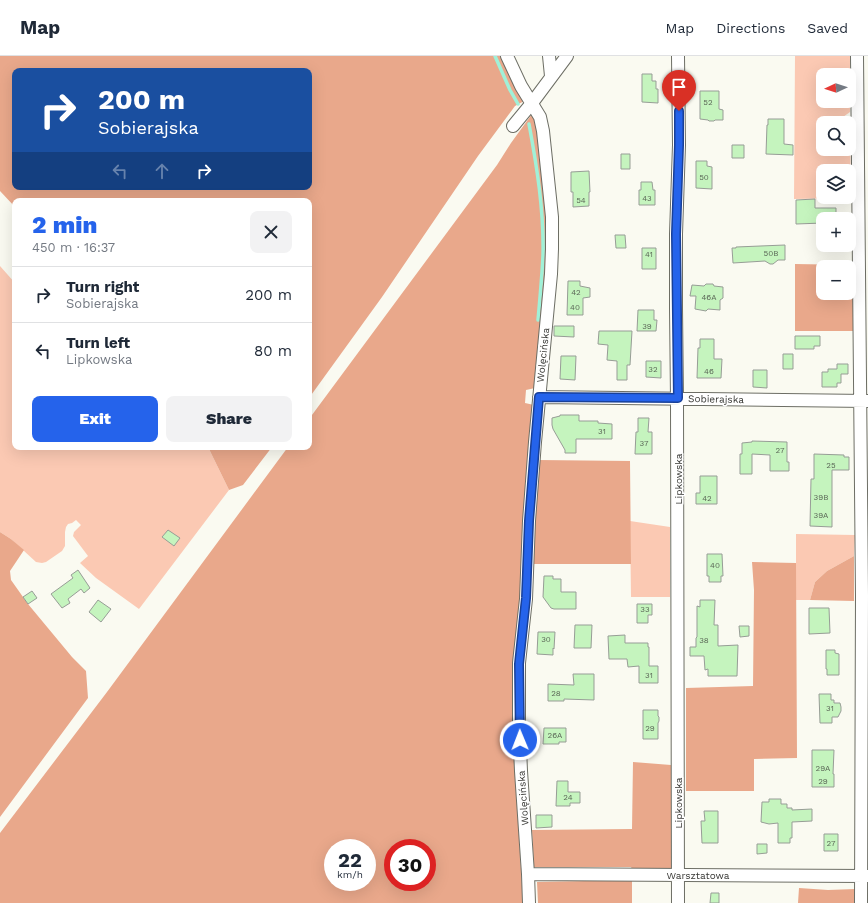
<!DOCTYPE html>
<html lang="en">
<head>
<meta charset="utf-8">
<style>
	body { margin:0; font-family:"Work Sans",sans-serif; background:#f2f2f3; color:#1f2937; height:100vh; display:flex; flex-direction:column; font-size:15px; white-space:nowrap }
	* { box-sizing:border-box; margin:0 }
	p { font-size:13px; color:#747a83 }
	.icon { flex:none; width:22px; height:22px; fill:none; stroke:currentColor; stroke-width:2; stroke-linecap:round; stroke-linejoin:round }
	.map { position:relative; flex:1; overflow:hidden }
	.sheet { position:absolute; left:12px; top:142px; width:300px; height:252px; display:flex; flex-direction:column; background:#fff; border-radius:8px; box-shadow:0 4px 16px #0002 }
	.sheet>* { flex:none }
	.banner { position:absolute; left:12px; top:12px; width:300px; height:122px; border-radius:8px; box-shadow:0 4px 16px #0002; background:#1a4fa0; color:#fff; overflow:hidden }
	.needle { width:26px; rotate:266deg }
	.buttons { position:absolute; left:816px; top:12px; display:grid; gap:8px }
	.buttons a { display:grid; place-items:center; width:40px; height:40px; border-radius:8px; background:#fff; box-shadow:0 4px 16px #0002; font-size:20px }
	.speed { position:absolute; left:324px; top:783px; display:flex; gap:8px; font-size:20px; font-weight:700; text-align:center }
	.speed>* { display:grid; place-content:center; width:52px; height:52px; border-radius:50%; background:#fff; box-shadow:0 4px 16px #0002; line-height:1 }
	.speed small { font-size:10px; font-weight:400 }
	.speed .limit { border:6px solid #d22; background:#fff; color:#111 }
	.pin { position:absolute; display:grid; place-items:center; width:34px; height:34px; color:#fff; margin:-41px -17px; border-radius:50% 50% 50% 0; rotate:-45deg; box-shadow:0 0 4px #0007 }
	.pin .icon { rotate:45deg }
	.me { position:absolute; width:44px; margin:-22px; rotate:359deg; stroke-linejoin:round; filter:drop-shadow(0 0 3px #0008) }
	.turn { display:flex; align-items:center; gap:14px; height:84px; padding:0 20px; font-size:18px }
	.turn .icon { width:52px; height:52px; stroke-width:2.5 }
	.turn b { display:block; font-size:28px; line-height:34px }
	.lanes { display:flex; align-items:center; height:38px; padding:0 20px; background:#0003; justify-content:center; gap:20px; direction:ltr }
	.lanes .off { opacity:.35 }
	.round { display:grid; place-items:center; flex:none; width:42px; height:42px; border-radius:8px; background:#f2f2f3 }
	.headline { display:flex; align-items:center; justify-content:space-between; height:68px; padding:0 20px }
	h1 { font-size:24px; font-weight:800; line-height:30px; color:#2563eb }
	.action { display:flex; gap:8px; margin-top:auto; padding:8px 20px }
	.action a { flex:1; height:46px; border-radius:8px; background:#2563eb; color:#fff; font-size:16px; font-weight:800; line-height:46px; text-align:center }
	.action a+a { background:#f2f2f3; color:#1f2937 }
	ul { padding:0; list-style:none }
	li { display:flex; align-items:center; gap:12px; height:56px; padding:0 20px; border-top:1px solid #e0e1e3 }
	li div { flex:1 }
	li b { display:block; font-size:15px }
	li em { font-style:normal }
	header { display:flex; align-items:center; gap:24px; box-sizing:border-box; height:56px; padding:0 20px; background:#fff; border-bottom:1px solid #e0e1e3 }
	header strong { font-size:19px }
	nav { display:flex; gap:22px; margin-inline-start:auto; font-size:14px }
	.map>svg:first-child { display:block }
</style>
</head>
<body>
<header>
<strong>Map</strong>
<nav><a>Map</a><a>Directions</a><a>Saved</a></nav>
</header>
<div class="map">
<svg width="868" height="847" viewBox="0 0 868 847">
	<rect width="100%" height="100%" fill="#fafaf1"/>
	<!-- green -->
	<path fill="#fbc9b3" fill-rule="evenodd" d="M795,0H850V56L843,61V67H823V93H849V74L850,75L851,142L794,143ZM823,19H849V45H823ZM823,115H849V141H823Z
		M0,210L15,227V391H208L229,434L139,553L96,522L80,507L88,500L73,480L74,476L81,469L76,464L72,467L68,468L66,471L65,476V490L62,495L46,506L42,507L36,506L11,483L0,476Z
		M630,465L670,471V541H631Z
		M796,478L855,479L854,500L827,515L815,526L810,544H796Z"/>
	<!-- forest -->
	<path fill="#e9a88b" fill-rule="evenodd" d="M0,0H504L526,44L515,50L478,100L382,241L309,342V145H15V151L0,135ZM15,15H309V131H15Z
		M532,58L540,74L549,193L535,332L526,334L525,347L534,349L524,489L514,617L515,711L523,847H0V777L107,636L288,391H309V363L497,109L511,87ZM333,792H367V826H333ZM393,792H427V826H393Z
		M795,208L853,209L854,275H795ZM823,211H849V237H823Z
		M208,391H272L243,429L229,434Z
		M538,404L630,405L631,508H532Z
		M0,476L11,483L24,494L10,515L11,524L28,548L72,601L86,615L88,642L0,761Z
		M854,500V545L810,544L815,526L827,515Z
		M752,506L796,507L797,702L754,703V735H686V632L753,630L754,534Z
		M633,706L671,709V813H632L631,811H534L532,774L632,773Z
		M632,824V847H538L537,826Z
		M799,832L828,834L855,833V847H798Z"/>
	<g fill="none" stroke-linecap="round" stroke-linejoin="round">
		<!-- stream -->
		<path stroke="#a0f1d8" stroke-width="3.5" d="M495,0L510,34L518,48
			M529,68C537,111 544,155 543,199C542,221 540,242 538,264"/>
	</g>
	<!-- building -->
	<path fill="#c5f4be" stroke="#979d96" d="M642,18H652V25H656V33H658V47L642,46Z
		M700,35H719V53L723,54V64H715L714,65H709L708,64L700,63Z
		M768,63H784V88L793,89V99L766,98L767,69H768Z
		M732,89H744V102H732Z
		M621,98H630V113H621Z
		M696,105H707V110L712,111V133L696,132Z
		M589,115L590,136H589V150L573,151V136H571V116Z
		M641,126H652L653,134H655V149H639V134H641Z
		M815,143V152H836V163H823V167L796,168V144Z
		M615,179H625L626,192H616Z
		M785,189V204H778L773,208H770L765,205L733,207L732,192H736V191Z
		M642,192H656V213H642Z
		M568,225H580V230L590,232V241L583,242V259H567Z
		M706,228H713L714,230L723,231V242L720,244V254L708,253L706,255L695,253L696,240H690L692,229L704,230Z
		M638,254H654V264H657L656,275H637Z
		M554,270H574V281L554,280Z
		M599,275H632L630,309H627V324H617V305L607,304L608,289L598,288Z
		M795,280H820V290H814V293H795Z
		M700,283H714V303H722L721,322H697L698,292H700Z
		M783,298H793V313H783Z
		M561,300H576L575,324L560,323Z
		M646,305H661V322L646,321Z
		M837,308H848V318H841V327H837V331H822V316H828V313H837Z
		M753,314H767V332L753,331Z
		M560,359H579V365H598V367L612,368V383H576V397H565V394L553,373L552,369V362L560,360Z
		M638,362H649L648,376H652V398H635L636,376H638Z
		M752,385L787,386V406H789V415H770V399L752,398V418H740V398H742V387L752,386Z
		M814,398L844,399V401H849V414H832V471L810,470L811,423H814Z
		M700,420H717V448H696V437H700Z
		M168,474L180,482L174,490L162,481Z
		M707,498H722L723,520H721V526H709V520H707Z
		M78,514L90,532L84,537L81,533L68,543L70,547L62,552L51,538L73,522L71,519Z
		M544,520H553V523H561V536H576V553H554L551,552L543,541Z
		M32,535L37,542L28,548L23,541Z
		M98,544L111,553L101,566L89,556Z
		M700,544H715L714,569H718V590L738,589L737,620H708V613L705,614L704,600H690V591H696V582L697,581V550L700,551Z
		M637,548H652V559H648V567H637Z
		M809,552H829L830,577L809,578Z
		M575,569H592L591,592H574Z
		M739,570H749V580L740,581Z
		M538,576H555L554,593L553,592V599L537,598Z
		M625,579V587H648V591H649V610H658V627H639V610L628,611L627,603H609L608,580Z
		M826,594H835V597L839,598V619H827V613H826Z
		M573,618H594V644L564,643V645H548V628L574,629Z
		M819,638H831V644H834V647H840L841,651V655L838,661H832V667H820Z
		M643,654H658V660L659,661V665L658,667V683H643Z
		M544,672H566V686H559V688H543Z
		M812,694H834L833,718H834V731H812Z
		M557,725H568V736H580V747H570V750H556Z
		M769,743H781V748H787V752H792V754L812,753V765L792,766V782H790V787H778V767L769,768L761,766L762,746H769Z
		M704,755H718V787H702L701,765H705Z
		M536,759H552V771L536,772Z
		M824,778H838V795H824Z
		M757,788H767V797L757,798Z
		M711,837H719V847H710Z"/>
	<g fill="none" stroke-linecap="round" stroke-linejoin="round">
		<defs>
			<path id="minor" d="M507,0L521,30L540,61L543,75L552,161V193L551,218L535,386L529,465L526,543L519,607V669L521,715L528,818L529,847
				M549,0L551,20
				M857,0L862,540L861,847
				M513,70L532,47L567,0
				M539,341L868,345
				M528,818L868,820
				M678,847L677,343L676,252V178L679,89L678,0"/>
		</defs>
		<!-- minor casing -->
		<use href="#minor" stroke="#6d6e65" stroke-width="14"/>
		<!-- minor -->
		<use href="#minor" stroke="#fff" stroke-width="12"/>
	</g>
	<g fill="none" stroke-linecap="round" stroke-linejoin="round">
		<defs>
			<path id="route" d="M520,684L519,608L526,542L529,465L539,341L678,342L676,178L679,89V55"/>
		</defs>
		<!-- route casing -->
		<use href="#route" stroke="#184099" stroke-width="10"/>
		<!-- route -->
		<use href="#route" stroke="#2563eb" stroke-width="7"/>
	</g>
	<g text-anchor="middle" dominant-baseline="central" stroke-width="3" stroke-linejoin="round" paint-order="stroke">
		<!-- number labels -->
		<g font-size="8" fill="#5a6656">
			<text x="708" y="46">52</text>
			<text x="704" y="121">50</text>
			<text x="647" y="142">43</text>
			<text x="581" y="144">54</text>
			<text x="771" y="197">50B</text>
			<text x="649" y="198">41</text>
			<text x="576" y="236">42</text>
			<text x="709" y="241">46A</text>
			<text x="575" y="251">40</text>
			<text x="647" y="270">39</text>
			<text x="653" y="313">32</text>
			<text x="709" y="315">46</text>
			<text x="602" y="375">31</text>
			<text x="644" y="387">37</text>
			<text x="780" y="394">27</text>
			<text x="831" y="409">25</text>
			<text x="821" y="441">39B</text>
			<text x="707" y="442">42</text>
			<text x="821" y="459">39A</text>
			<text x="715" y="509">40</text>
			<text x="645" y="553">33</text>
			<text x="546" y="583">30</text>
			<text x="704" y="584">38</text>
			<text x="649" y="619">31</text>
			<text x="556" y="637">28</text>
			<text x="830" y="652">31</text>
			<text x="650" y="672">29</text>
			<text x="555" y="679">26A</text>
			<text x="823" y="712">29A</text>
			<text x="823" y="725">29</text>
			<text x="568" y="741">24</text>
			<text x="831" y="787">27</text>
		</g>
		<!-- street labels -->
		<g font-size="10" fill="#373734" stroke="#fff">
			<text transform="translate(543 299) rotate(-84)">Wolęcińska</text>
			<text transform="translate(716 343) rotate(1)">Sobierajska</text>
			<text transform="translate(678 423) rotate(-90)">Lipkowska</text>
			<text transform="translate(523 742) rotate(-94)">Wolęcińska</text>
			<text transform="translate(678 747) rotate(-90)">Lipkowska</text>
			<text x="698" y="819">Warsztatowa</text>
		</g>
	</g>
</svg>
<div class="buttons">
<a><svg class="needle" viewBox="-14 -14 28 28"><path d="M0-13l5 13h-10z" fill="#e53935"/><path d="M0 13l5-13h-10z" fill="#747a83"/></svg></a>
<a><svg class="icon" aria-label="search" viewBox="0 0 24 24"><circle cx="10" cy="10" r="6"/><path d="M15 15l6 6"/></svg></a>
<a><svg class="icon" aria-label="layers" viewBox="0 0 24 24"><path d="M12 4l9 5-9 5-9-5zM3 14l9 5 9-5"/></svg></a>
<a>+</a>
<a>−</a>
</div>
<div class="speed"><div>22<small>km/h</small></div><div class="limit">30</div></div>
<div class="pin" style="left:679px;top:55px;background:#d93025"><svg class="icon" aria-label="arrive" viewBox="0 0 24 24"><path d="M6 21V4h12l-3 4 3 4H6"/></svg></div>
<svg class="me" style="left:520px;top:684px" viewBox="-20 -20 40 40"><circle r="17" fill="#2563eb" stroke="#fff" stroke-width="3"/><path d="M0-11L8 9 0 5-8 9z" fill="#fff"/></svg>
<div class="banner">
<div class="turn"><svg class="icon" aria-label="right" viewBox="0 0 24 24"><path d="M7 20v-9h11M14 6l5 5-5 5"/></svg><div><b>200 m</b>Sobierajska</div></div>
<div class="lanes"><svg class="icon off" aria-label="left" viewBox="0 0 24 24"><path d="M17 20v-9H6M10 6l-5 5 5 5"/></svg><svg class="icon off" aria-label="ahead" viewBox="0 0 24 24"><path d="M12 20V5M6 11l6-6 6 6"/></svg><svg class="icon" aria-label="right" viewBox="0 0 24 24"><path d="M7 20v-9h11M14 6l5 5-5 5"/></svg></div>
</div>
<section class="sheet">
<div class="headline"><div><h1>2 min</h1><p>450 m · 16:37</p></div><a class="round"><svg class="icon" aria-label="close" viewBox="0 0 24 24"><path d="M6 6l12 12M18 6L6 18"/></svg></a></div>
<ul>
<li><svg class="icon" aria-label="right" viewBox="0 0 24 24"><path d="M7 20v-9h11M14 6l5 5-5 5"/></svg><div><b>Turn right</b><p>Sobierajska</p></div><em>200 m</em></li>
<li><svg class="icon" aria-label="left" viewBox="0 0 24 24"><path d="M17 20v-9H6M10 6l-5 5 5 5"/></svg><div><b>Turn left</b><p>Lipkowska</p></div><em>80 m</em></li>
</ul>
<div class="action"><a>Exit</a><a>Share</a></div>
</section>
</div>
</body>
</html>
